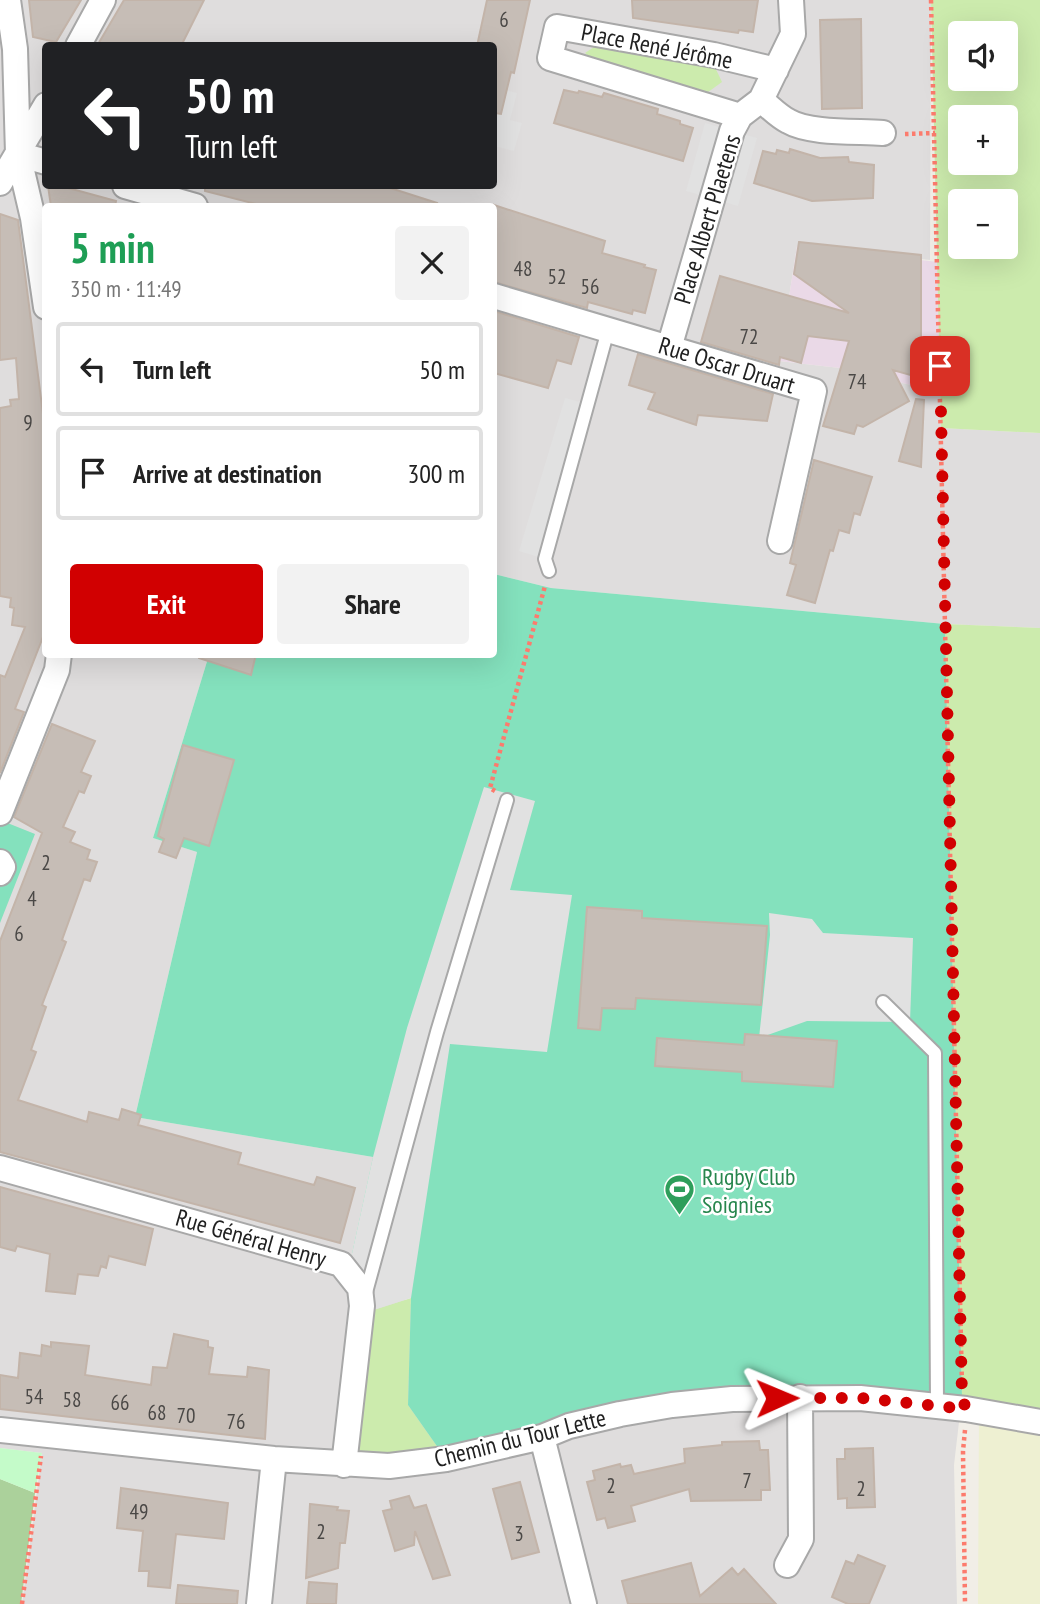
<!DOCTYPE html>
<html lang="en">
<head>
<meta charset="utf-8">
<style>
	body { margin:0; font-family:"PT Sans Narrow",sans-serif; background:#f2f2f2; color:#222; height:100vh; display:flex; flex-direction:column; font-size:26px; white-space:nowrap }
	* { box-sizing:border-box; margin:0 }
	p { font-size:23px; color:#767676 }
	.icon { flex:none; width:38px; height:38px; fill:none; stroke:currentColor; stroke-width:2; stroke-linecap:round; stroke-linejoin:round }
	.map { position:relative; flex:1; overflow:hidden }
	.sheet { position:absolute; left:42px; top:203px; width:455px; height:455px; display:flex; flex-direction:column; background:#fff; border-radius:7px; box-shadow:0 7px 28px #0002 }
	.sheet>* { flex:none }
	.top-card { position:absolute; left:42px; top:42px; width:455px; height:147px; border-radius:7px; box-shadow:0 7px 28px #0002; background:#202124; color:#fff; overflow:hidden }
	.fabs { position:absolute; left:948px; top:21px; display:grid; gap:14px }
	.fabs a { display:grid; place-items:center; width:70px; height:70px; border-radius:7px; background:#fff; box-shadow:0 7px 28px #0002; font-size:35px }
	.pin { position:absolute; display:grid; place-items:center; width:60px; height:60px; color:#fff; margin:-30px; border-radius:14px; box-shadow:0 4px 10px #0006 }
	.me { position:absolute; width:77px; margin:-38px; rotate:89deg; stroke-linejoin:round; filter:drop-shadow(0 0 5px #0008) }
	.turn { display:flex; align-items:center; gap:24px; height:147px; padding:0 28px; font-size:32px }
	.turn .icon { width:91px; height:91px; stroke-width:2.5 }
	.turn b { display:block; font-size:49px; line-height:60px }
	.round { display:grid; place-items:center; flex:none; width:74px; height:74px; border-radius:7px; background:#f2f2f2 }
	.overview { display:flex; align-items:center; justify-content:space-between; height:119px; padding:0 28px }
	h1 { font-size:42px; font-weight:700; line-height:52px; color:#1e9e55 }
	.button { display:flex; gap:14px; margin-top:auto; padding:14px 28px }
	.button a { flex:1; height:80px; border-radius:7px; background:#d10001; color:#fff; font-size:28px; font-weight:700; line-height:80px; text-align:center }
	.button a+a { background:#f2f2f2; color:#222 }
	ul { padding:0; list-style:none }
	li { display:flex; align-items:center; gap:21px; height:94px; margin:0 14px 10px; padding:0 14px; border:4px solid #e0e0e0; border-radius:7px }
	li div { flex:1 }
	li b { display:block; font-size:26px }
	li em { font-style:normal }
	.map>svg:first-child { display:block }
</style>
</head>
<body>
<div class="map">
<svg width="1040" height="1604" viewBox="0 0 1040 1604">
	<rect width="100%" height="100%" fill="#f1eee7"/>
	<!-- residential -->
	<path fill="#dfdddd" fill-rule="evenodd" d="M0,0H931L930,260L797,246L779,361L840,368L940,392L942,428L1040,433V628L945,624L551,588L494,574V206H46V654L209,655L153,838L197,852L135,1117L373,1157L348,1271L620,1414L937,1405L959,1422L954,1465L957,1604H22L42,1453L0,1448ZM46,46H494V186H46Z"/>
	<!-- industrial -->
	<path fill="#ead9e7" d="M797,246L938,262L940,392L840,368L779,361Z"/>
	<!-- farmland -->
	<path fill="#eef0d2" d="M979,1411L1040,1422V1604H978Z"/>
	<!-- grass -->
	<path fill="#ccebad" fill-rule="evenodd" d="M931,0H1040V433L941,428ZM961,33H1006V79H961ZM1006,117V163H961V117ZM961,201H1006V247H961Z
		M600,43L713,63L722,82L704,95L596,63L585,53Z
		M945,624L1040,628V1422L962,1397Z
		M411,1298L408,1405L446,1459L344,1465L361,1314Z"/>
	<!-- forest -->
	<path fill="#abd19b" d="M0,1479L35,1493L21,1604H0Z"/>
	<!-- park -->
	<path fill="#c4fbc9" d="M0,1448L42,1453L35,1493L0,1479Z"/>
	<!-- pitch -->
	<path fill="#84e1bd" d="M494,574L551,588L945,624L962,1397L732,1399L446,1459L408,1405L411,1298L348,1272L373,1157L135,1117L197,852L153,838L209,655L494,654Z
		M0,820L35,834L0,923Z"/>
	<!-- parking -->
	<path fill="#e1e1e1" d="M494,87L517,93L510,120L522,123L514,151L494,146Z
		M705,123L757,138L738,206L686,191Z
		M565,398L588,404L545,559L519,551Z
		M484,787L535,801L510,890L572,895L547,1052L450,1044L411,1298L361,1314L348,1272L373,1157L407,1028Z
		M769,913L812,919L823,933L913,938L910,1022L807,1021L759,1038L770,935Z"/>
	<!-- building -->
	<path fill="#c6bdb6" stroke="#c3b4a9" stroke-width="2" d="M29,0H81L56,42L33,37Z
		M124,0H204L181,46H97Z
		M487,0H530L514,73L511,72L501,114L494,113V46H477Z
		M632,0H758L753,32L739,30L738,33L633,18Z
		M861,19L862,108L822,109L820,20Z
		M564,90L578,93L579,91L602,97L604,93L658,109L657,114L680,121V124L693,128L683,161L554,123Z
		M790,149L820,158L848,157L849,162L874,165L873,198L812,201L754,183L763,151L776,154L777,150L789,153Z
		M48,186H61L116,201L115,206H51Z
		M205,186H384L437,203L436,206H264L205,191Z
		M494,205L605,241L602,253L645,265L644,267L656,270L645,313L633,310L632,314L588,302L587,308L494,282Z
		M0,214L18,220L46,437V629L15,709L24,712L0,773V675L5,677L25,627L12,625L14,608L10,607L11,598L0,596V408L11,406L10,400L19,399L16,358L0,360Z
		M799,242L921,255V378L893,370L909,401L863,427L857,425L854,434L823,426L849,341L808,336L801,363L780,357L779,365L701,342L720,276L849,313L794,274Z
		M494,311L579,337L571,364L557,360L548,388L494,373Z
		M638,354L773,394L767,421L698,415L696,425L648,409L655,393L629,385Z
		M916,399L924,400L921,467L899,461Z
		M814,460L872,477L860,515L854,513L849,533L839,530L833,551L830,550L815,603L787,595L796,565L790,563Z
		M199,654H256L251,675L199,658Z
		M52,724L95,741L81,772L91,776L84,793L79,791L63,827L75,832L70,842L90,850L87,859L97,862L90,881L84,879L62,940L66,942L42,1005L46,1007L31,1050L36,1052L18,1100L87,1122L89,1112L119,1120L122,1109L141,1115L138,1125L241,1153L238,1164L314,1185L317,1177L355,1188L340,1243L0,1152V941L42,833L14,817Z
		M183,745L234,760L209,846L184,838L176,858L159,852L164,839L158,836Z
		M587,907L642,911V918L767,926L761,1005L636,998L635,1009L602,1008L600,1030L578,1028Z
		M745,1034L837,1041L833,1087L742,1081V1072L655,1066L657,1038L744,1045Z
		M0,1187L153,1229L145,1265L109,1256L106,1268L101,1266L98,1276L78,1274L75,1294L46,1291L50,1254L17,1246L15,1251L0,1247Z
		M174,1334L208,1341V1347L213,1348L209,1374L247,1377L248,1367L269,1370L265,1439L0,1409V1375L18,1378L20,1353L41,1356L42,1345L51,1347V1342L89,1346L85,1375L151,1385L153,1367L167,1368Z
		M759,1441L760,1450H768L770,1490H761V1500L691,1501L689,1489L631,1506L635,1521L608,1528L605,1518L597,1520L587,1482L595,1480L593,1471L620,1464L621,1467L631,1465L634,1474L685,1463L684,1449L722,1445V1442Z
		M873,1448L875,1507L847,1508V1498L838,1499L837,1459H845V1449Z
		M520,1482L539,1552L512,1559L493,1489Z
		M121,1488L228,1503L224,1539L176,1534L170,1588L148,1586L149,1571H139L143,1531L117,1528Z
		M409,1496L414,1508L426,1505L450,1575L433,1579L415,1531L414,1545L395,1551L383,1511L392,1509L390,1501Z
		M310,1504L338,1507L337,1510L349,1511L345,1543H340L338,1568L306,1578Z
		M858,1555L885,1566L869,1604H848L832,1597L846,1561L854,1564Z
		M691,1563L700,1596L732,1568L738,1575L744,1569L776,1604H628L622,1581Z
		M309,1582L337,1584L336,1604H307Z
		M178,1585L238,1591L237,1604H176Z"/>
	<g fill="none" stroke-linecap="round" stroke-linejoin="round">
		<defs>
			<path id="service" d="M549,571L545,559L608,330
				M883,1002L935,1053L937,1405
				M365,1296L437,1032L507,800"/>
			<path id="minor" d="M8,0L15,49L18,154L33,218L46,307
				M78,46L103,0
				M761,100C770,107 778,116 788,121C810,134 857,131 883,133
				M740,116L550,58L557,27L714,55L776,70
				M18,154L46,162
				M0,183L46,105
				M125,186L195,206
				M494,296L814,391L780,541
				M669,348L732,131L740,116L761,100L793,34L791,0
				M0,813L57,670L59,654
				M0,862L3,867L0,873
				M0,1168L341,1264L360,1288L362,1306L344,1465
				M0,1430L274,1459L389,1466L446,1459L542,1437L569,1426L620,1414L672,1405L732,1399L860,1398L966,1409L1040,1422
				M542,1437L584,1604
				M787,1565L801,1539L800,1397
				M259,1604L274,1459"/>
		</defs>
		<!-- service casing -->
		<use href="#service" stroke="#a8a8a8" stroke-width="16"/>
		<!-- minor casing -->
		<use href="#minor" stroke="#a8a8a8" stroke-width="28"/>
		<!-- path -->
		<path stroke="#fc7b6d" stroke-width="4.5" stroke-dasharray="3.5 3.5" stroke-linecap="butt" d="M931,0L962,1387
			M905,134L935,133
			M495,791L490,788L545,586
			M965,1430L963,1451L965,1604
			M22,1604L41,1456"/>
		<!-- service -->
		<use href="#service" stroke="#fff" stroke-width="12"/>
		<!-- minor -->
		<use href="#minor" stroke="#fff" stroke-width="24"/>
	</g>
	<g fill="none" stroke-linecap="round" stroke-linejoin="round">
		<!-- route -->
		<path stroke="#d10001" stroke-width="12" stroke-dasharray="0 21.6" d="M777,1398H860L966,1409L962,1397L940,366"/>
	</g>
	<!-- icons -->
	<defs>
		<symbol id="stadium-pin" viewBox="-11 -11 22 30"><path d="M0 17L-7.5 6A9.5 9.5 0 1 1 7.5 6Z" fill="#2e9e5b" stroke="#fff"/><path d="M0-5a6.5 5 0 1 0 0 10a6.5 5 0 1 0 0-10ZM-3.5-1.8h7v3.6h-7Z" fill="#fff"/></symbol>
	</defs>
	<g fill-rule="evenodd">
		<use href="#stadium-pin" x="662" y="1172" width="35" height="47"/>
	</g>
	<g text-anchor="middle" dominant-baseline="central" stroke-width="5" stroke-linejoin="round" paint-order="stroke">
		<!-- number labels -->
		<g font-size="21" fill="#4a4846">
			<text x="504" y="19">6</text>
			<text x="523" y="268">48</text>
			<text x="557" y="276">52</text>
			<text x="590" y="286">56</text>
			<text x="749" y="336">72</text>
			<text x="857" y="381">74</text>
			<text x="28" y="422">9</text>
			<text x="46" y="862">2</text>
			<text x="32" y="898">4</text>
			<text x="19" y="933">6</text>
			<text x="34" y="1396">54</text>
			<text x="72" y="1399">58</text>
			<text x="120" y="1402">66</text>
			<text x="157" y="1412">68</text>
			<text x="186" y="1415">70</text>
			<text x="236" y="1421">76</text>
			<text x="747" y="1480">7</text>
			<text x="611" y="1485">2</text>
			<text x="861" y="1488">2</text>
			<text x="139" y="1511">49</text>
			<text x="321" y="1531">2</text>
			<text x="519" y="1533">3</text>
		</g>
		<!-- street labels -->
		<g font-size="24" fill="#212121" stroke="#fff">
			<text transform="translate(657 46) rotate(11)">Place René Jérôme</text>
			<text transform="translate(707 219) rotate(-73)">Place Albert Plaetens</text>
			<text transform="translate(727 365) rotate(17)">Rue Oscar Druart</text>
			<text transform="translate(251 1238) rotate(16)">Rue Général Henry</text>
			<text transform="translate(520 1438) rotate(-14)">Chemin du Tour Lette</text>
		</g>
		<!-- leisure labels -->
		<g font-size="24" fill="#27864d" stroke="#fff" text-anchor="start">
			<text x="702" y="1176">Rugby Club<tspan x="702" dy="28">Soignies</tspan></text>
		</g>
	</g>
</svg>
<div class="fabs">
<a><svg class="icon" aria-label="sound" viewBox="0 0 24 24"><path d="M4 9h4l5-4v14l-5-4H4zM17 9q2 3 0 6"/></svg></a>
<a>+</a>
<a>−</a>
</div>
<div class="pin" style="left:940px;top:366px;background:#d93025"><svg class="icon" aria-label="arrive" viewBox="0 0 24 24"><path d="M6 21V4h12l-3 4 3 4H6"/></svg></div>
<svg class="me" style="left:777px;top:1398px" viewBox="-20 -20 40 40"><path d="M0-17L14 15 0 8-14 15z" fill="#d10001" stroke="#fff" stroke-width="4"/></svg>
<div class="top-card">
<div class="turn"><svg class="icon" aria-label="left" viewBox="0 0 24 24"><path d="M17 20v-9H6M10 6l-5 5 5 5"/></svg><div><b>50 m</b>Turn left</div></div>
</div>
<section class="sheet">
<div class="overview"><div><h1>5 min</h1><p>350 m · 11:49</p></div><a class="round"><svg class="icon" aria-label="close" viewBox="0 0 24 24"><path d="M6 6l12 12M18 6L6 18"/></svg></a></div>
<ul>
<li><svg class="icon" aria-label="left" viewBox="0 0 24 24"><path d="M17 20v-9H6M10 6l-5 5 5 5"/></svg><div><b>Turn left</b></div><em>50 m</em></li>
<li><svg class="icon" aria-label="arrive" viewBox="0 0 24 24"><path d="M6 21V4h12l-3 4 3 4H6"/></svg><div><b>Arrive at destination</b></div><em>300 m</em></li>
</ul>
<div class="button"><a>Exit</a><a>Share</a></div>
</section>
</div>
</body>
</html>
